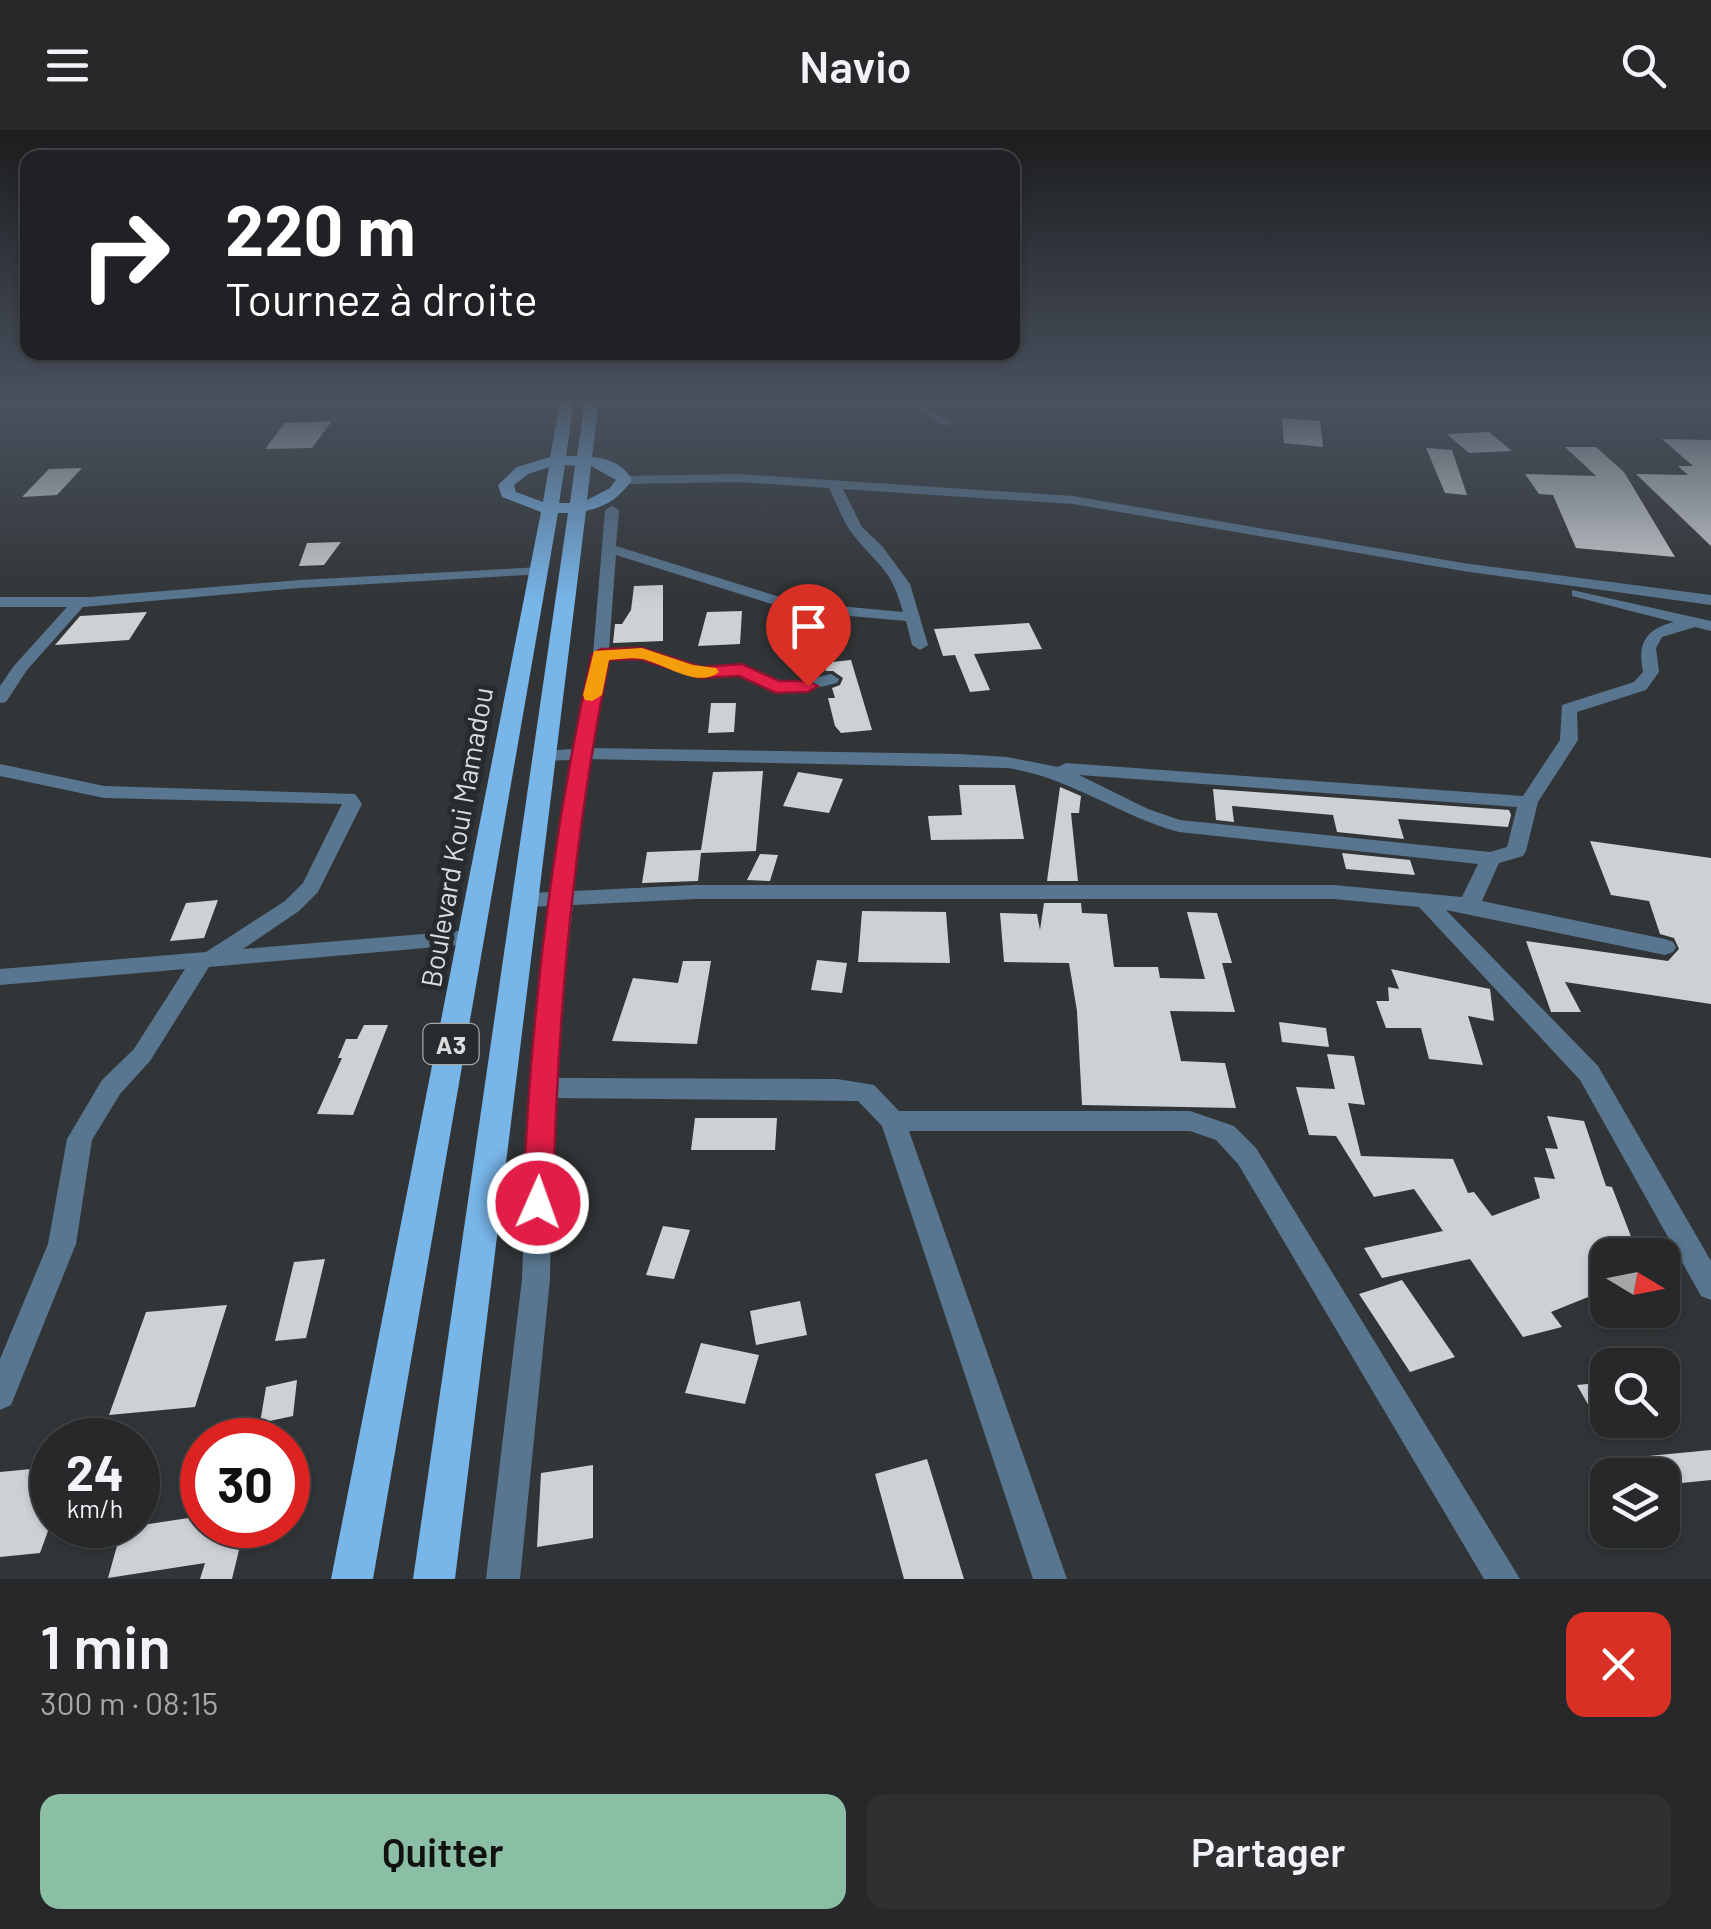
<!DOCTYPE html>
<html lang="fr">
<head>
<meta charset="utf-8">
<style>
	body { margin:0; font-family:Barlow,sans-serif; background:#2e3031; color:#f1f3f6; height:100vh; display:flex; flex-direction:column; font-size:38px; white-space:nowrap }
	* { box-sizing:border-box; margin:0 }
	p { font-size:32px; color:#a4a6a8 }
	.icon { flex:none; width:55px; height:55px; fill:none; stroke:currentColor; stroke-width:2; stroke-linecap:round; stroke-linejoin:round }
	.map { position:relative; height:1449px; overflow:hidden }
	.details { display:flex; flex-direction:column; background:#262829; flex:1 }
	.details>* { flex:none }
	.guide { position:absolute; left:20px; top:20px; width:1000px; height:210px; border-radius:20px; box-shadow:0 2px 8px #0004,0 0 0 2px #424446; background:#202124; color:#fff; overflow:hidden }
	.needle { width:65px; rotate:100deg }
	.controls { position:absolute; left:1590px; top:1108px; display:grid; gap:20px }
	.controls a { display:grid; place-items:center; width:90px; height:90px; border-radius:20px; background:#262829; box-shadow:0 2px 8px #0004,0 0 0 2px #424446; font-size:50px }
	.speed { position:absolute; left:30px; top:1288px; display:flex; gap:20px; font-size:50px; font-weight:700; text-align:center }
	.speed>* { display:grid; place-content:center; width:130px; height:130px; border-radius:50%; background:#262829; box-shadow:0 2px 8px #0004,0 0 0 2px #424446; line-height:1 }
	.speed small { font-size:25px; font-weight:400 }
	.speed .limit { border:15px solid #d22; background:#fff; color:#111 }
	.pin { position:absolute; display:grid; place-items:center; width:85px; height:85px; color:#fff; margin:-102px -42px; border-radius:50% 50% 50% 0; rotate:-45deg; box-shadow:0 0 10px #0007 }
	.pin .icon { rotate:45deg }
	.me { position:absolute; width:110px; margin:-55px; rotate:2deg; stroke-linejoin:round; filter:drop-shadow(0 0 8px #0008) }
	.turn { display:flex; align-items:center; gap:35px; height:210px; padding:0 40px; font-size:45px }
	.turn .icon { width:130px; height:130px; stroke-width:2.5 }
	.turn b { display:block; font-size:70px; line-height:85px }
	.round { display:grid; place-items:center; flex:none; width:105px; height:105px; border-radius:20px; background:#2e3031 }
	.head { display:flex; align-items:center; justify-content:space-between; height:170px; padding:0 40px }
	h1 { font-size:60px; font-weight:600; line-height:75px }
	.action { display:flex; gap:20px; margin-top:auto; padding:20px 40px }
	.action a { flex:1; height:115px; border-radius:20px; background:#8abfa5; color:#111; font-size:40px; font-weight:600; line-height:115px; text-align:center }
	.action a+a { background:#2e3031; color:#f1f3f6 }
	header { display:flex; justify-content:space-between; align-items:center; height:130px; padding:0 40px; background:#262829; font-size:45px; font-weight:600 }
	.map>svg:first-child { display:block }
</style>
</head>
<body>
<header><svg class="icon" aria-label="menu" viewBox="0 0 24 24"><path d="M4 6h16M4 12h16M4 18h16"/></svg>Navio<svg class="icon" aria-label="search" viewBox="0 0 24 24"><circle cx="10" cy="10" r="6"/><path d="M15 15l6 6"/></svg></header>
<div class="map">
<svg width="1711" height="1449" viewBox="0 0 1711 1449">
	<rect width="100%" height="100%" fill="#323537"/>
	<!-- building -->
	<path fill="#cdd1d4" d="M1282,288L1320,291L1323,317L1284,313Z
		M332,291L312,318L265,319L285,293Z
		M1489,302L1512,321L1469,323L1447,304Z
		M1662,309L1711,310V416L1636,344L1688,345L1678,336H1693Z
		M1565,317H1596L1624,342L1675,427L1576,418L1553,365L1539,364L1525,344L1596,346Z
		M1426,318L1452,320L1467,365L1445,363Z
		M82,338L57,365L22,367L49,339Z
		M341,412L324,435L299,436L307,413Z
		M663,455V511L613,513L615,494H622L631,480L634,456Z
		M742,481L740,514L698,516L707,482Z
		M147,482L129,510L55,515L80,486Z
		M1029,493L1042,519L974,524L990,560L970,562L955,525L943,526L934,499Z
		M851,530L872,600L841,603L835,596L828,568H835L832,558L840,555L843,548L833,541H826L823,533Z
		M711,573H736L734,602L708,603Z
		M763,641L756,721L701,723L698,751L642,753L647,722L701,720L713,642Z
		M798,642L843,649L829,683L783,676Z
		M959,655H1015L1024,709L931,710L928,686L962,685Z
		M1060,657L1081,666L1079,683H1071L1078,751H1047Z
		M1213,659L1509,680L1511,685L1508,697L1398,689L1404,709L1337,702L1333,685L1232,676L1234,692L1216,690Z
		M1590,711L1711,728V874L1565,852L1581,882H1551L1526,811L1668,831L1679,819L1674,808L1660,804L1649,771L1611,765Z
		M1342,723L1410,730L1415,745L1346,739Z
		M760,724L778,725L770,751L747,750Z
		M218,770L204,808L170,811L186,773Z
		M1044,773H1081L1082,783L1107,784L1114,837H1158L1160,848L1205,849L1187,782L1217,783L1232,833H1222L1235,882L1170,881L1181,931L1225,933L1236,978L1082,975L1077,881L1069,833L1004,832L1000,783L1037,784L1040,800Z
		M862,781L946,782L950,833L858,832Z
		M817,830L847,833L842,863L811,860Z
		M683,831H711L697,914L612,911L633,848L678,853Z
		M1391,839L1490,859L1494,891L1468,886L1483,935L1429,929L1421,898H1386L1376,871H1389L1388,857L1399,859Z
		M1279,892L1326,898L1329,917L1282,912Z
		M364,895H388L353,985L317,984L342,928H338L346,909H357Z
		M1327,924L1354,926L1365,975L1348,973L1361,1026L1453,1029L1468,1063L1474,1062L1492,1086L1540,1068L1534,1047L1555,1049L1545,1018L1558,1019L1547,986L1584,991L1606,1056L1612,1057L1632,1109L1608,1106V1159L1551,1182L1562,1197L1523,1207L1470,1129L1382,1148L1364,1118L1443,1101L1414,1059L1374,1067L1336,1006L1309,1005L1296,957L1335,959Z
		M695,988H777L775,1020H691Z
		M663,1096L690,1100L674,1149L646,1145Z
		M325,1129L306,1208L275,1211L294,1132Z
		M1402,1150L1455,1227L1410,1242L1359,1164Z
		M800,1171L807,1205L756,1215L750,1181Z
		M227,1175L195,1277L109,1285L146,1182Z
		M701,1213L759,1225L745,1274L685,1263Z
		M297,1250L293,1286L260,1293L266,1257Z
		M1608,1252V1277L1590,1278L1577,1255Z
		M1711,1320V1350L1662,1355V1345H1596V1331Z
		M927,1329L964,1449H904L875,1344Z
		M593,1335V1408L537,1417L541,1343Z
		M52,1337V1390L40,1423L0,1427V1342Z
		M202,1386V1395H245L232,1449H200L205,1433L108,1448L122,1398Z"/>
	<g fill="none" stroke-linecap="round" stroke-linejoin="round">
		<!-- minor -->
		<path fill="#587690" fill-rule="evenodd" d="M752,271H815L809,274H758Z
			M904,271H918L954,293L944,296Z
			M738,344L1073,366L1463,433L1711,465V475L1463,441L1073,374L843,359L862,397L882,416L910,454L928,515L920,520L912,515L906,491L794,481L616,425L609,519L642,518L700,537L743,535L790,554L831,544L839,549L837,553L790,564L770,561L740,545L699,547L641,528L608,529L590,618L960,624L1007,627L1058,637L1066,633L1523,666L1560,610L1562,575L1634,552L1643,542C1637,513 1646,499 1674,492L1572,466V460L1711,491V501L1695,497L1662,507L1656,518L1659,542L1646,560L1577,582L1578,610L1538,672L1526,721L1523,726L1499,733L1482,771L1665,809L1673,812L1676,817L1673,822L1665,825L1446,780L1598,936L1711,1131V1170L1701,1166L1580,950L1419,777L1334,769H695L573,775L554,948L837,949L874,955L899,981H1190L1234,996L1256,1018L1520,1449H1484L1238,1034L1216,1010L1190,1001H909L1067,1449H1033L882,996L858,971L553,968L550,1149L520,1449H486L522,1149L529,958L552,776L522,777L512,770L522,763L554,762L570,630L544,631L535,626L544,621L572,619L593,524L605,380L612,376L619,380L616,416L796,472L903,482C891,436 876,435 851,402C842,389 836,372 829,358L738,352L624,354L618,350L624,346ZM588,629L1007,638C1070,647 1119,686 1179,702L1478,734L1462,767L1334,755H695L574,761ZM1079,645L1517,677L1507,717L1490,722L1180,690L1148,679Z
			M540,437L545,438V444L300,458L83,477L27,540L6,572L0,573V556L13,537L67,477H0V467H90L300,450Z
			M0,634L104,656L355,664L362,674L318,762L299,781L243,819L471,800L479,802L482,807L479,812L471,814L209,837L150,931L120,964L92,1010L76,1114L11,1275L0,1280V1229L48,1114L67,1009L102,950L134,919L185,839L0,855V839L206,822L285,771L303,753L342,674L104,668L0,646Z"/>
		<!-- primary -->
		<path fill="#78b6ea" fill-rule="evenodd" d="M560,271H574L566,326H577L585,271H599L592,327C608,328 625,335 632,350C619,368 607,376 586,381L455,1449H413L568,383H558L373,1449H331L541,382L502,367L498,355L517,337L550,327ZM565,335L575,336L570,373H559ZM591,336L616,350L610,358L587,370ZM549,337L543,372L516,362L514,355L528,344Z"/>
	</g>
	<!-- sky -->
	<linearGradient id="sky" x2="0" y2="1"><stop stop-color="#1c1d1e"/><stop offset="0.57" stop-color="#49515e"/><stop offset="1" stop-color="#49515e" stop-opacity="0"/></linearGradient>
	<rect width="1711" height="474" fill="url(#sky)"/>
	<!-- route -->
	<path fill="#e11d48" stroke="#92132f" stroke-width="2.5" d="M642,518L701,537L742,534L779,551H808L818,556L808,562L776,563L739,546L700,548L640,529L609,530C573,708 557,891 553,1073L549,1082L538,1086L528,1082L523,1073C530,889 552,704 592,524L601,519Z"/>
	<!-- slow -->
	<path fill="#f59e0b" d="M642,518L693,535L716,538L719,542C698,559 665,534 642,529C632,527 620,529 609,530L602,565L592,571L585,570L583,565L594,521Z"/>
	<g text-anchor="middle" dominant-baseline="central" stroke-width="10" stroke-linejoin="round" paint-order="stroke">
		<!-- shield labels -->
		<rect fill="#282b2d" stroke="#a5a7a9" stroke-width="2.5" x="423.5" y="894" width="55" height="40" rx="8"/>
		<g font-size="25" font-weight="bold" fill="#dbdcde">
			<text x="451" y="914">A3</text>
		</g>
		<!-- street labels -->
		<g font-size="28" fill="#dbdcde" stroke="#282b2d">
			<text transform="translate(456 707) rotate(-80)">Boulevard Koui Mamadou</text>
		</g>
	</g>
</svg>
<div class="controls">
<a><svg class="needle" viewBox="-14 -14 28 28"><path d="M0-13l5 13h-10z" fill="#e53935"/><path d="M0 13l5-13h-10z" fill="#a4a6a8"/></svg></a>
<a><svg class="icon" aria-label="search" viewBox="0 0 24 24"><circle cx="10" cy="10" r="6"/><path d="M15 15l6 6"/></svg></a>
<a><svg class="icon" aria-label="layers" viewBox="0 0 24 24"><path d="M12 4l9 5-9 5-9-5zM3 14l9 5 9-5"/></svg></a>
</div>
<div class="speed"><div>24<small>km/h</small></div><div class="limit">30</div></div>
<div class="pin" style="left:808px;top:556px;background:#d93025"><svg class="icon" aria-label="arrive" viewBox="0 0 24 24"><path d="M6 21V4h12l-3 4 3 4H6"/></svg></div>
<svg class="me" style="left:538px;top:1073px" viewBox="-20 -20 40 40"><circle r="17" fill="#e11d48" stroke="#fff" stroke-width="3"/><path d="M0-11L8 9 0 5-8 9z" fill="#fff"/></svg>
<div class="guide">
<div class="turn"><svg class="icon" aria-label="right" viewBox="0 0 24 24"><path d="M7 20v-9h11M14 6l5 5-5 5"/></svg><div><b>220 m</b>Tournez à droite</div></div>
</div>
</div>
<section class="details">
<div class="head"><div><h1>1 min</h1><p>300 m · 08:15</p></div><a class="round" style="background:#d93025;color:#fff"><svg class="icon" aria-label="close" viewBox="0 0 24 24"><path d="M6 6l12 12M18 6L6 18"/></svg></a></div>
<div class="action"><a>Quitter</a><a>Partager</a></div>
</section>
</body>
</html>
